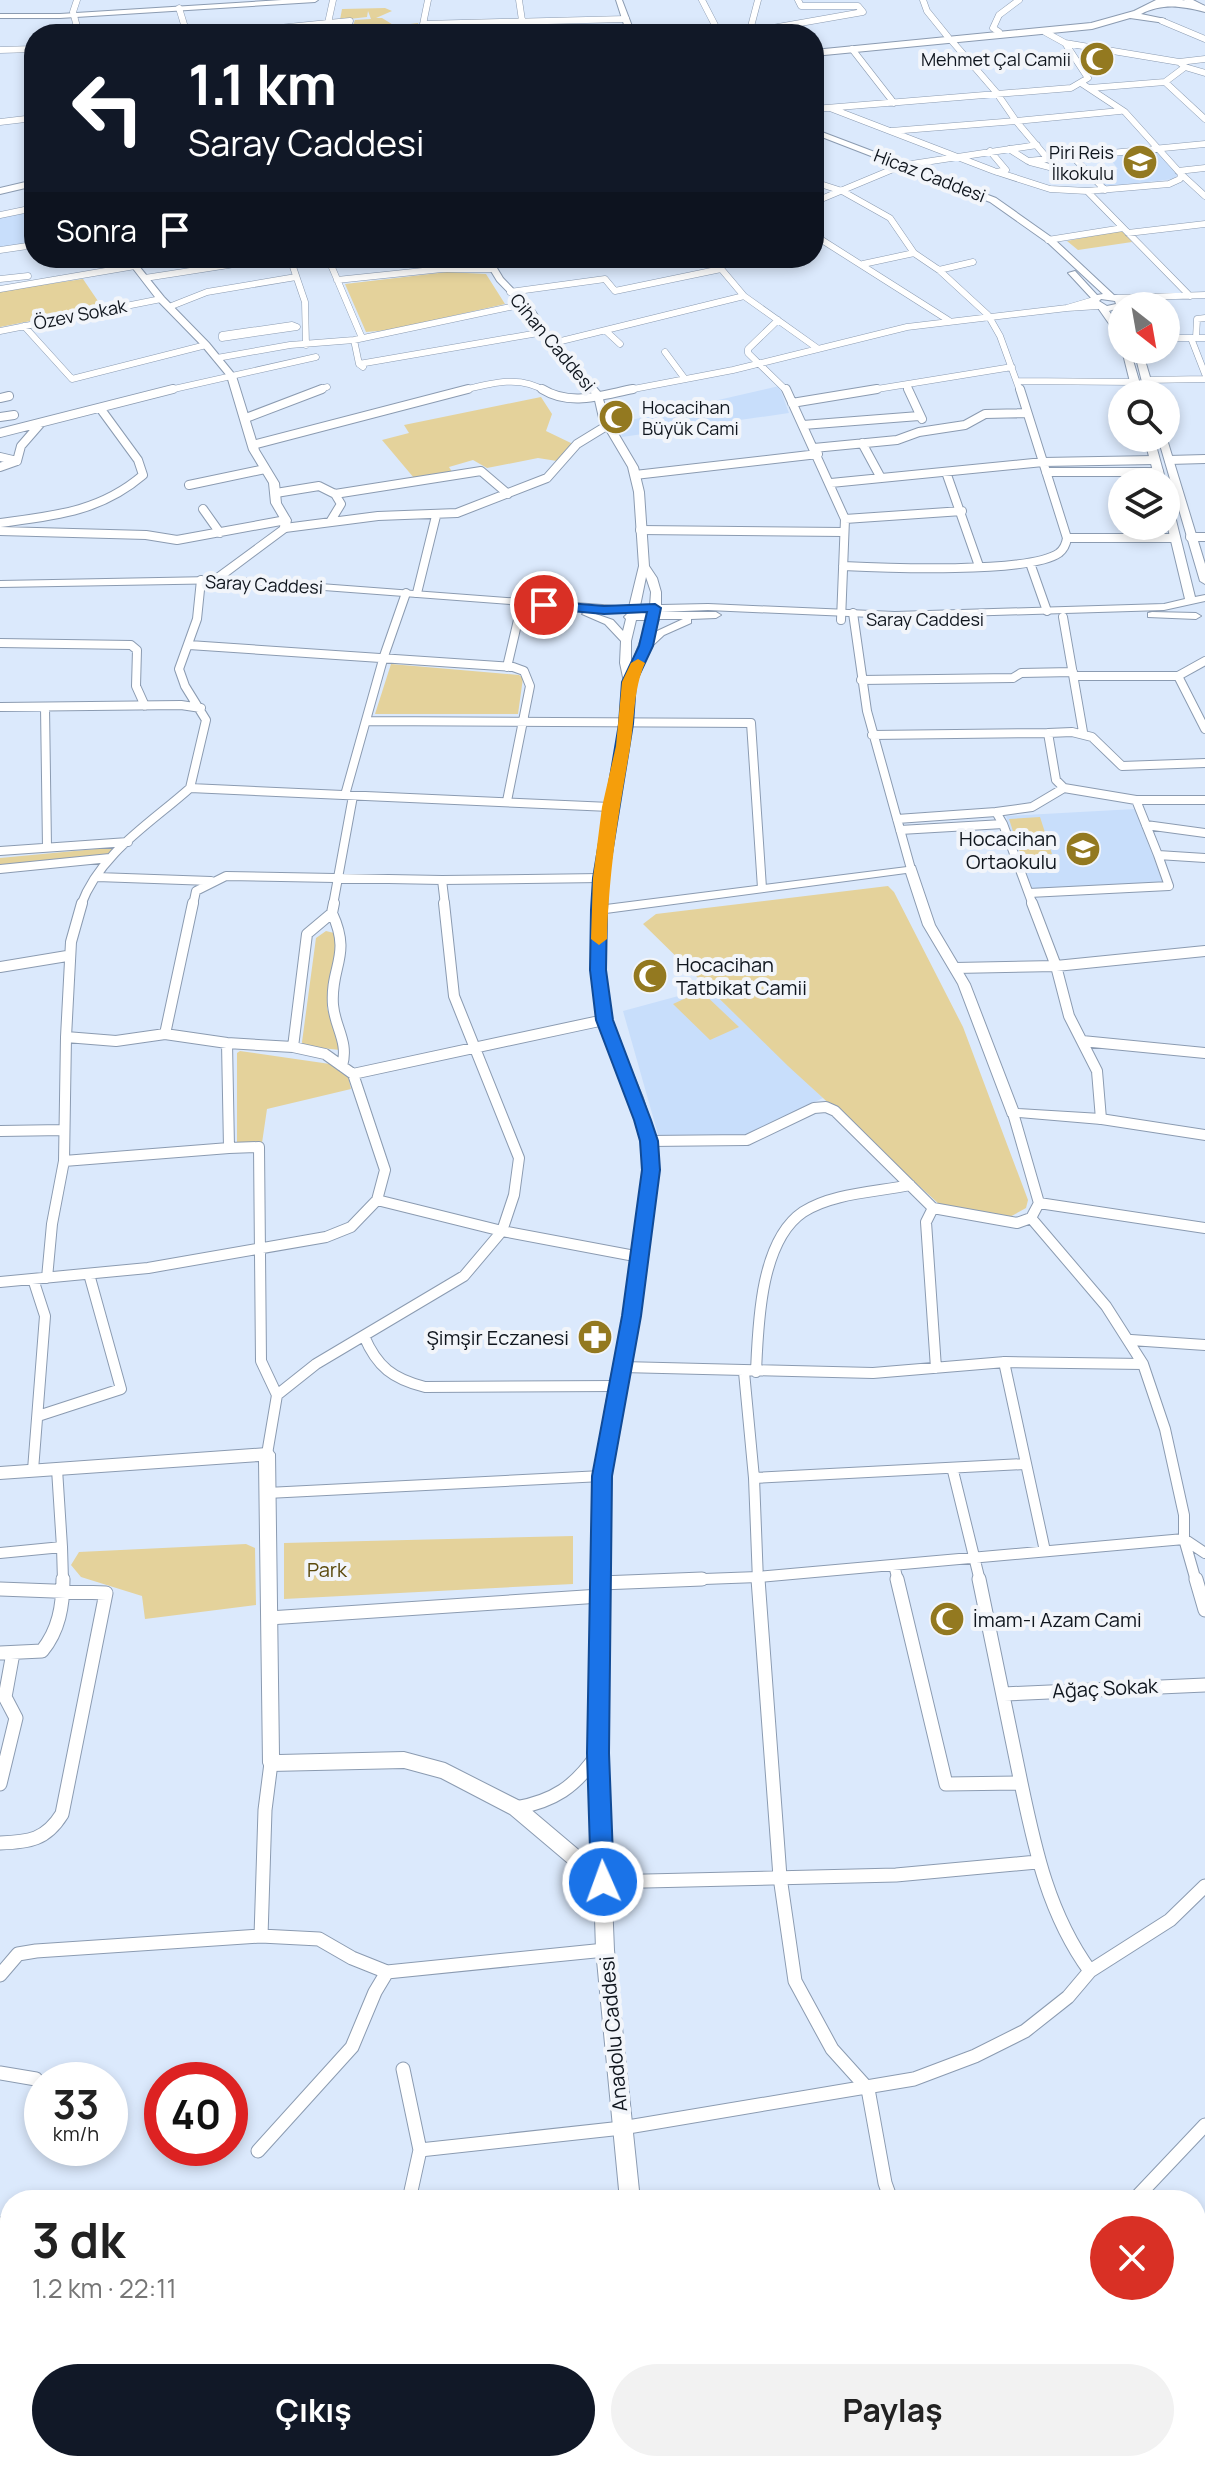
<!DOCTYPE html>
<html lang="tr">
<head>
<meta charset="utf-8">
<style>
	body { margin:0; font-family:Manrope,sans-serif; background:#f2f2f2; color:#222; height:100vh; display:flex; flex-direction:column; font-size:30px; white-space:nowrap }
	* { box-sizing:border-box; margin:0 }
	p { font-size:26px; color:#767676 }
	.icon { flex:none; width:44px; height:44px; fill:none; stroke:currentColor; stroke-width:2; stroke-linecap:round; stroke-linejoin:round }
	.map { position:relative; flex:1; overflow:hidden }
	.side { position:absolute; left:0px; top:2190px; width:1206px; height:282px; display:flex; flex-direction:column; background:#fff; border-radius:32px 32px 0 0; box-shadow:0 4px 12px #0003 }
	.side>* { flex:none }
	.banner { position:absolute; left:24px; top:24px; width:800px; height:244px; border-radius:32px; box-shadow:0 4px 12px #0003; background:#111827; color:#fff; overflow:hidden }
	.needle { width:52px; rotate:149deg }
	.fabs { position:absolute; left:1108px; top:292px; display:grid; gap:16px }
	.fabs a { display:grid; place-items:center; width:72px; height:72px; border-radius:50%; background:#fff; box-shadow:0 4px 12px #0003; font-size:40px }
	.speed { position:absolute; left:24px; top:2062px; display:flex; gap:16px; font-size:40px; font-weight:700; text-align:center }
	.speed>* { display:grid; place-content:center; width:104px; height:104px; border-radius:50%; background:#fff; box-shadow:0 4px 12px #0003; line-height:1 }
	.speed small { font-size:20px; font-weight:400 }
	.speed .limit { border:12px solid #d22; background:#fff; color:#111 }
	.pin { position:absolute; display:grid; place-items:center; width:68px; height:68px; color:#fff; margin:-34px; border:4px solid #fff; border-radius:50%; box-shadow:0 2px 8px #0007 }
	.me { position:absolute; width:88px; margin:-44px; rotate:358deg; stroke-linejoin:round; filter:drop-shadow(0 0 6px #0008) }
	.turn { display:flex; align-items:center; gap:28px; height:168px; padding:0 32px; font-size:36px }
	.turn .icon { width:104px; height:104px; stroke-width:2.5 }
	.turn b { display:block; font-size:56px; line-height:68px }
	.then { display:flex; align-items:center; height:76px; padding:0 32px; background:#0003; gap:16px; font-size:30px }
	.round { display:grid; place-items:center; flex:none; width:84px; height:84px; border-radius:42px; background:#f2f2f2 }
	.head { display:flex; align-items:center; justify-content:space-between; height:136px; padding:0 32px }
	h1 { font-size:48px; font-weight:700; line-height:60px }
	.action { display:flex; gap:16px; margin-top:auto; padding:16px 32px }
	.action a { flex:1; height:92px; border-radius:48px; background:#111827; color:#fff; font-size:32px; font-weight:700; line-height:92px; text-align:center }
	.action a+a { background:#f2f2f2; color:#222 }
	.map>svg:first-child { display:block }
</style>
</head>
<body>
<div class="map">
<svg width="1205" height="2471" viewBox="0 0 1205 2471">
	<rect width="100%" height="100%" fill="#dbe9fc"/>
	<!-- built -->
	<path fill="#c8defb" d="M1158,151L1178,174L1174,179L1105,187L1090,172L1118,169L1107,155Z
		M34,210V244L0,248V217Z
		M779,386L789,413L622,437L618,423Z
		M1135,809L1163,883L1030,891L1006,816Z
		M708,988L823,1098L741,1137L659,1138L623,1011Z"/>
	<!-- green -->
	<path fill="#e4d29b" d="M385,8L392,11L376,18H382L395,26L418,23L419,34H350L355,20L371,19L368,11L367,17L340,20L342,9Z
		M1122,230L1132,242L1078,250L1067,241Z
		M447,272L486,274L505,304L390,330L366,332L345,284Z
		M83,279L102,307L0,327V291Z
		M541,397L552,414L546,431L573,444L557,461L538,458L487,468L473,460L449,467L454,475L414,478L382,440L409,433L404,425Z
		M391,664L519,675L523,678L518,714H375Z
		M1040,817L1052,854L1021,856L1009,819Z
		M117,847L110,854L0,865V858Z
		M888,886L894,892L963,1027L1028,1200L1026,1208L1008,1218L940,1205L788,1066L643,924L656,914Z
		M326,931L334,933L337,943L327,1008L340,1050L303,1046L302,1042L316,938Z
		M701,991L739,1027L710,1040L673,1004Z
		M240,1051L330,1064L348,1076L351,1089L267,1109L262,1143L237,1142V1053Z
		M573,1536V1584L284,1599V1543Z
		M246,1544L255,1548L256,1605L145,1619L142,1596L81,1577L71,1565L79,1552Z
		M695,2462H846L837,2471H697Z"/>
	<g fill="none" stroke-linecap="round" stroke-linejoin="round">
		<defs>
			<path id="street-far3" d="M77,0L73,12L79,34
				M333,0L328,23L350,21L345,34
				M519,0L524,34
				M702,0L717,29L749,32L863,12L858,6H801L798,0
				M923,0L927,11L948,37
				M179,8L187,34
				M1162,21L1205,39
				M423,24L626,19
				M999,32L993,28L999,15L1019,0
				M1045,32L1065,43L1179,62
				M218,34L328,23
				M421,34L428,0
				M749,34L758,0
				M852,49L894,103
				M0,50L34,49
				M1205,59L1179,62L1185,67L1165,82L1205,119
				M1185,67L1205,73
				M1090,88L1165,82
				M830,108L994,171L1050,189L1087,191L1169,184L1180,179L1181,174L1125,112L1081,83
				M814,109L1071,88L1088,78L1065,43
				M0,122L34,118
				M891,131L1016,121L996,92L951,40
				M1009,149L1028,161L1205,144
				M990,151L1006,170L997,172
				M1073,157L1105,190
				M1048,159L1016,121L1120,111
				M1030,162L1061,170
				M905,165L1037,145
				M1178,171L1205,168
				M1181,174L1205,196
				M814,182L842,191L890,218L914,253L939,270L988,315L1000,336L1020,391
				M1087,191L1190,296
				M814,202L898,167
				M0,215L34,208
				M1128,233L1205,224
				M814,235L948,320
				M1048,240L1123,228
				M0,250L34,245
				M290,258L305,302L306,345
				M328,258L362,338
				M712,258L744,296L817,348
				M863,264L914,253
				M493,269H442L488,260L520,258
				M939,270L973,262
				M145,278L274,258
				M0,279L28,276
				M337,280L442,269
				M0,289L135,266
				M510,292L605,279L615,291L721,269
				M1116,298L1205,295
				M1094,300L1067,308L1098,306
				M169,307L207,292L296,277
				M778,320L748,349V353L787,391
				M292,325L297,327L222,338V335Z
				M24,326L72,379L206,345
				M0,331L161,299
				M606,331L620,344
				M1166,338H1205
				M1191,338L1205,374
				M1196,338L1197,319L1205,318
				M354,340L359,364L363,367
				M553,343L744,296
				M665,352L685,379
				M217,358L290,345L354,340L524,304
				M359,364L544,332
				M1146,380L1205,379
				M1017,381L1134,382
				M906,385L909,391
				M165,391L316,357
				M316,391L327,387
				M460,391C488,384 519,374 545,391
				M623,391L733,370L907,327L1067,308
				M865,391L1012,367"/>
			<path id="street-far2" d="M542,389C571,407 602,395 633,389
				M786,389L845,519L841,620
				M908,389L922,419
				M0,398L9,396
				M792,403L877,389
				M0,417L14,415
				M246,418L322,389
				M803,425L919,416
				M0,433L173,389
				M862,443L881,478
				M253,445L468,389
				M814,448L897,440L919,432L965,425L985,414L1027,413
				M0,457L17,461
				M1169,460L1205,459
				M17,461L21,446L41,423
				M0,467L17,461
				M946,472L979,566
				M1046,472H1159
				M635,475L818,454
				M831,483L1043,462L1155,460
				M189,485L265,469
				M276,493L319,486L335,494L481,471L508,494
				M203,509L220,533
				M845,519L962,511
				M330,522L341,504L335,494
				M0,523C53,516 100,512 143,475L138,460L100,408
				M285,528L378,516L457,513L547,478L577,444L608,425
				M640,530L843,532
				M0,531L146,535L177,540L286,520
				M1190,537H1205
				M1067,538H1176
				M1030,563L1047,611
				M843,566C884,568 1029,574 1059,553C1064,549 1066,545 1067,538L1020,389
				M201,580L197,619L179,669L185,686L206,720L190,788L610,807
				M417,593L436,516
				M853,613L867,711L911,869
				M1063,617L1083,732
				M0,643L131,645L137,650L136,686L145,706
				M189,645L513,667L524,671L530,686L507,801
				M507,667L522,603
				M1074,676H1178L1205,661
				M1178,676L1205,729
				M861,680L1013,678L1021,673L1073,672
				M0,707L181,705L201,708
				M45,707L47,847
				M366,721L751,723L762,888
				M1048,733L1072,732L1092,737L1122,766L1205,763
				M872,735L1048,733L1056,780L1064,788L1136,800L1158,855L1205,858
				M345,795L384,656L406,593
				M1136,800H1205
				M996,812L1032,807L1064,788
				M897,819L996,812L1003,824L900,830
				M1003,824L1033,905
				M1146,825L1205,833
				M0,851L128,842
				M0,869L110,858
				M97,877L211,881
				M442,880L445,905
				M1029,893L1169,886L1158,855
				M81,905C100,853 151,823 190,788
				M193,905L196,891L226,876L442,880L601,878
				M333,905L353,796"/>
			<path id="street-far1" d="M82,903L71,942L66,1037L116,1041L165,1034L193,903
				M1032,903L1056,966L1069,1016L1097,1071L1101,1119
				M332,913C352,956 330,966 333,1005C335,1028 349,1042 342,1066
				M0,967L67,956
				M955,968L1056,966L1205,951
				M1082,1041L1205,1053
				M227,1043L229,1148L259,1147L261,1361L277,1395L267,1454
				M293,1047L307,934L332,913L334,903
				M353,1074L604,1020
				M0,1131L64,1130
				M649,1141L747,1140L814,1108L826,1107L835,1111L933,1208L1017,1223L1031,1218L1039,1203L1013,1113
				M64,1161L229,1148
				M377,1200L502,1231L640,1257
				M1039,1203L1205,1228
				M933,1208L926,1222L936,1368
				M1031,1218L1106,1306L1143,1364
				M47,1278L52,1224L64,1161L66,1037
				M33,1279L45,1316L33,1470
				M0,1282L148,1268L326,1237L351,1227L377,1200L385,1170L353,1074L325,1054L293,1047L227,1043L165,1034
				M364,1336C377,1367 393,1379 425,1387L616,1386
				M1131,1340L1205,1345
				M1004,1362L1045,1551
				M622,1367L873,1373L1005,1362L1143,1364L1165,1429L1184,1515V1539L1196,1581
				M744,1372L754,1478L1025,1464
				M756,1372C758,1325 760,1241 803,1212C832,1193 877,1192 910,1185
				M277,1395L316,1364L464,1276L502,1231L514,1195L519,1158L454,996L444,903
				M38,1416L121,1389L89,1274
				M57,1469L62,1547
				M953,1471L980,1581
				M754,1478L758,1581
				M267,1493L602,1476
				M0,1553L62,1547L63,1581
				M894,1565L898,1581
				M650,1581L758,1577L1184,1539L1205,1553"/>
			<path id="street" d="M758,1579L780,1877L795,1981L832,2049L868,2089L885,2183L891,2200
				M897,1579L946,1784L1021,1783L979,1579
				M1196,1579L1205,1610
				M601,1583L702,1579
				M0,1589L106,1593L62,1814C46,1840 29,1842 0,1843
				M269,1618L600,1596
				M0,1653L42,1651C59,1630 63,1606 63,1579
				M1004,1694L1205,1685
				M1021,1783C1035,1850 1049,1915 1090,1971
				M0,1784L16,1718L5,1697L13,1653
				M516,1808C554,1801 575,1787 597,1755
				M603,1882L896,1875L1037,1862
				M261,1936L265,1810L271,1763
				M0,1975L18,1954L36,1951L261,1936L319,1939L352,1958L387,1972L605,1950
				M403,2069L420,2150L409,2200
				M0,2073L36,2079
				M420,2150L622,2128L914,2079L975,2056L1025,2031L1068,1997L1090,1971L1170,1920L1205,1886
				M258,2151L352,2047L375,1992L387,1972
				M1134,2200L1205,2125
				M0,2224L10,2223
				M0,2357L10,2366
				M0,2411L10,2400
				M1193,2462L1205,2467
				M377,2471L379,2462
				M871,2471L879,2462
				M1144,2471L1178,2462"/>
			<path id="secondary" d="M282,0H318L315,2L60,18H0V14H60Z
				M616,0H622L635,34H627Z
				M814,129L996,198L1054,239L1114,295L1122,297L1125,306L1109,311L1122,330V339L1119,338L1098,308L1091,304L1092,299L1068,273L1075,271L1097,295L1103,294L1048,243L990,202L814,134ZM1101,299L1115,301L1116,304L1107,306L1099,301Z
				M129,258H137L139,266L164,297L209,343L236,376L259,450L279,483L281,503L291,520L289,530L226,577L629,607L639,566L634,492L628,467L599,418L594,396L541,334L529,314L497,281L483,258H491L503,278L535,311L548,331L601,393L609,418L638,467L644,492L649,566L657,578L661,592V605L708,604L895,612L1164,604L1185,599L1166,520V497L1171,500L1195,597L1205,595V601L1164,610L895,618L708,610L660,612H716L721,615L716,618L691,619V623L664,635L650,648L634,682L632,724L607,878L606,905L915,866L935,925L970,984L1018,1109L1101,1114L1205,1130V1140L1101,1124L1008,1116L958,984L923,925L906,873L606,913L604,970L610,1020L643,1098L656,1141L658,1170L638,1316L623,1386L610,1476L606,1753L614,1950L640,2200H620L596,1950L594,1885L510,1814L441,1778L404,1768L271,1771L265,1768L263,1763L259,1461L0,1479V1467L267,1448L272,1450L275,1454L279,1755L404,1752L445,1763L522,1802L593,1862L590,1753L594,1476L609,1386L624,1316L644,1170L642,1141L629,1098L598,1020L592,970L595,878L620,724L624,682L620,663L621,641L605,624L582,614L587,611L613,620L623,631L626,619L624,617L628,613L232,583L0,587V581L212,577L280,527L281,520L271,503L269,483L249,450L227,376L203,347L158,301L131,266ZM646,577L651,592L650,606H640ZM659,619H683L655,632ZM636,620H648L631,666V641Z
				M1122,350H1130L1143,394H1133Z
				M1134,350H1142L1155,394H1145Z
				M1166,436L1205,564V584L1200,581L1158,438H1166Z
				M1144,438H1154L1166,482H1156Z
				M1152,612L1196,613L1201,616L1196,619L1148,617V613Z
				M0,2439L10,2440V2460L0,2459Z
				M83,2462H159L162,2464L166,2471H89L86,2469Z
				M184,2462H301L298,2469L295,2471H177L181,2464Z
				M449,2462H605L602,2469L599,2471H455L452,2469Z
				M668,2462H688L692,2471H670Z"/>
			<path id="primary" d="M1183,0H1193L1205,6V11Z"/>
			<path id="highway" d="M1156,0H1182L1205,6V12C1181,6 1163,3 1141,14L1165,19V23L1130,18L1092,29L814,56V50L1091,23L1134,11Z
				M34,180V186L0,194V188Z"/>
		</defs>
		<!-- street-far3 casing -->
		<use href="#street-far3" stroke="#8b9bb1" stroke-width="7"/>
		<!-- street-far2 casing -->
		<use href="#street-far2" stroke="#8b9bb1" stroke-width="10"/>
		<!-- street-far1 casing -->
		<use href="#street-far1" stroke="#8b9bb1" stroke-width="12"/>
		<!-- street casing -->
		<use href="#street" stroke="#8b9bb1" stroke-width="15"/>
		<!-- secondary casing -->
		<use href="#secondary" stroke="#8b9bb1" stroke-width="2"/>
		<!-- primary casing -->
		<use href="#primary" stroke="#8b9bb1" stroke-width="2"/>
		<!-- highway casing -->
		<use href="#highway" stroke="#8b9bb1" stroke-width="2"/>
		<!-- street-far3 -->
		<use href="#street-far3" stroke="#fff" stroke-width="6"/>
		<!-- street-far2 -->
		<use href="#street-far2" stroke="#fff" stroke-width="8"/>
		<!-- street-far1 -->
		<use href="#street-far1" stroke="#fff" stroke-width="10"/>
		<!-- street -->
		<use href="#street" stroke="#fff" stroke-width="13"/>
		<!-- secondary -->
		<use href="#secondary" fill="#fff" fill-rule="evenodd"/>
		<!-- primary -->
		<use href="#primary" fill="#fff" fill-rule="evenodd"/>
		<!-- highway -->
		<use href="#highway" fill="#fff" fill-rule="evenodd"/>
	</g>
	<!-- route -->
	<path fill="#1a73e8" stroke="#114b97" stroke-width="2" d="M544,601L604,606L655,604L661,608L653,646L636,682L633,724L608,878L607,910L606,970L613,1020L651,1120L658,1141L660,1170L641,1316L612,1476L609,1753L614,1882L611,1889L603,1893L595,1889L591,1882L587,1753L592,1476L622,1316L642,1170L640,1141L634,1120L596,1020L590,970L591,910L593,878L619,724L622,682L639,646L647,612L604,614L539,608V603Z"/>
	<!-- slow -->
	<path fill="#f59e0b" d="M638,659L645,663C633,690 635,718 630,748C618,816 609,870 607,939L599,945L591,939L593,878L602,807L616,746L622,682L631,663Z"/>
	<!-- icons -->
	<defs>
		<symbol id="mosque-disc" viewBox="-11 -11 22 22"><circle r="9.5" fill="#937920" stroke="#f2f5fa"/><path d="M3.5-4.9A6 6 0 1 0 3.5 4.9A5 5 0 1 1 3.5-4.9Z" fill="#fff"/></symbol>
		<symbol id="school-disc" viewBox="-11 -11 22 22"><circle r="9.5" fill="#937920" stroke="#f2f5fa"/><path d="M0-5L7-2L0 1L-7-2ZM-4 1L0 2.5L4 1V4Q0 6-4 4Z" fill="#fff"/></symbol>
		<symbol id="pharmacy-disc" viewBox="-11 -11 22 22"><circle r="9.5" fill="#937920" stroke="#f2f5fa"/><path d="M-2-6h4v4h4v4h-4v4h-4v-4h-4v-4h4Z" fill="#fff"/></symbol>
	</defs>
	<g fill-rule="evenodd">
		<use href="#mosque-disc" x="1077" y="39" width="40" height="40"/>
		<use href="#school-disc" x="1120" y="142" width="40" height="40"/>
		<use href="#mosque-disc" x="596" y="397" width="40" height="40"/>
		<use href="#school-disc" x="1063" y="829" width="40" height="40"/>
		<use href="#mosque-disc" x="630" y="956" width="40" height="40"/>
		<use href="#pharmacy-disc" x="575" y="1317" width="40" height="40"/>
		<use href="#mosque-disc" x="927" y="1599" width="40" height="40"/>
	</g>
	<g text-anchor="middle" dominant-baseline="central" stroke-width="8" stroke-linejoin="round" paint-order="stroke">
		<!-- far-poi labels -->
		<g font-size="18" fill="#0f151d" stroke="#f2f5fa" text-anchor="end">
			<text x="1071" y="59">Mehmet Çal Camii</text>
			<text x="1114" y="152">Piri Reis<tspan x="1114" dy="21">İlkokulu</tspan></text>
			<text x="642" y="407" text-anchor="start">Hocacihan<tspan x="642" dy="21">Büyük Cami</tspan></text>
		</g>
		<!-- far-street labels -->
		<g font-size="18" fill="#0f151d" stroke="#f2f5fa">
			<text transform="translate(930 175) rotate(21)">Hicaz Caddesi</text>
			<text transform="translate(80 314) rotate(-11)">Özev Sokak</text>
			<text transform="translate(553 342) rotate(50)">Cihan Caddesi</text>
			<text transform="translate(264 584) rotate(3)">Saray Caddesi</text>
			<text x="925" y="619">Saray Caddesi</text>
		</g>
		<!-- poi labels -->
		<g font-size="20" fill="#0f151d" stroke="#f2f5fa" text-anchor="end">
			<text x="1057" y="838">Hocacihan<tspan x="1057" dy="23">Ortaokulu</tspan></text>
			<text x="676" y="964" text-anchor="start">Hocacihan<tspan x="676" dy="23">Tatbikat Camii</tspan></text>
			<text x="569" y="1337">Şimşir Eczanesi</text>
			<text x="973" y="1619" text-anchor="start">İmam-ı Azam Cami</text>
		</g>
		<!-- park labels -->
		<g font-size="20" fill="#5b4a0d" stroke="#f2f5fa">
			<text x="327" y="1569">Park</text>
		</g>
		<!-- street labels -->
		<g font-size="20" fill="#0f151d" stroke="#f2f5fa">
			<text transform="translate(1105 1688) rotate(-3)">Ağaç Sokak</text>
			<text transform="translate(613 2034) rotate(-95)">Anadolu Caddesi</text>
		</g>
	</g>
</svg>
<div class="fabs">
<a><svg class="needle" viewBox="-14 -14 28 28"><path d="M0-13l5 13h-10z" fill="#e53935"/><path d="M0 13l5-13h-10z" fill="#767676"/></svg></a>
<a><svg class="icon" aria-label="search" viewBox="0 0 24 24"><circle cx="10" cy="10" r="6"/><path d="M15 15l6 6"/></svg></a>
<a><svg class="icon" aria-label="layers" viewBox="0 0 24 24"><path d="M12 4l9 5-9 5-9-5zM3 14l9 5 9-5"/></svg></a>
</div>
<div class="speed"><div>33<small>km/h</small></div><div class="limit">40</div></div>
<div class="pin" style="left:544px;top:605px;background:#d93025"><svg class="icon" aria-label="arrive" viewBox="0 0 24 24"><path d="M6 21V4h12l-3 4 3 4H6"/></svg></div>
<svg class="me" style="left:603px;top:1882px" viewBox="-20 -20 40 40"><circle r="17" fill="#1a73e8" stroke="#fff" stroke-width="3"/><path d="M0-11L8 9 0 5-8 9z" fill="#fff"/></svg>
<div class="banner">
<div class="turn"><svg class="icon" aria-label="left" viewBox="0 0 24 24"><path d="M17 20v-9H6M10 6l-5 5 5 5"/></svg><div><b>1.1 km</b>Saray Caddesi</div></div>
<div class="then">Sonra<svg class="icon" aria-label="arrive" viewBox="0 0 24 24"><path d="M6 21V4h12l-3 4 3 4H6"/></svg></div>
</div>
<section class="side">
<div class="head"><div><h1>3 dk</h1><p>1.2 km · 22:11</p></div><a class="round" style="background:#d93025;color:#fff"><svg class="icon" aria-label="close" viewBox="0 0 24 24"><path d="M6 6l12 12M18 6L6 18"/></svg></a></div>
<div class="action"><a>Çıkış</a><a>Paylaş</a></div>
</section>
</div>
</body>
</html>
